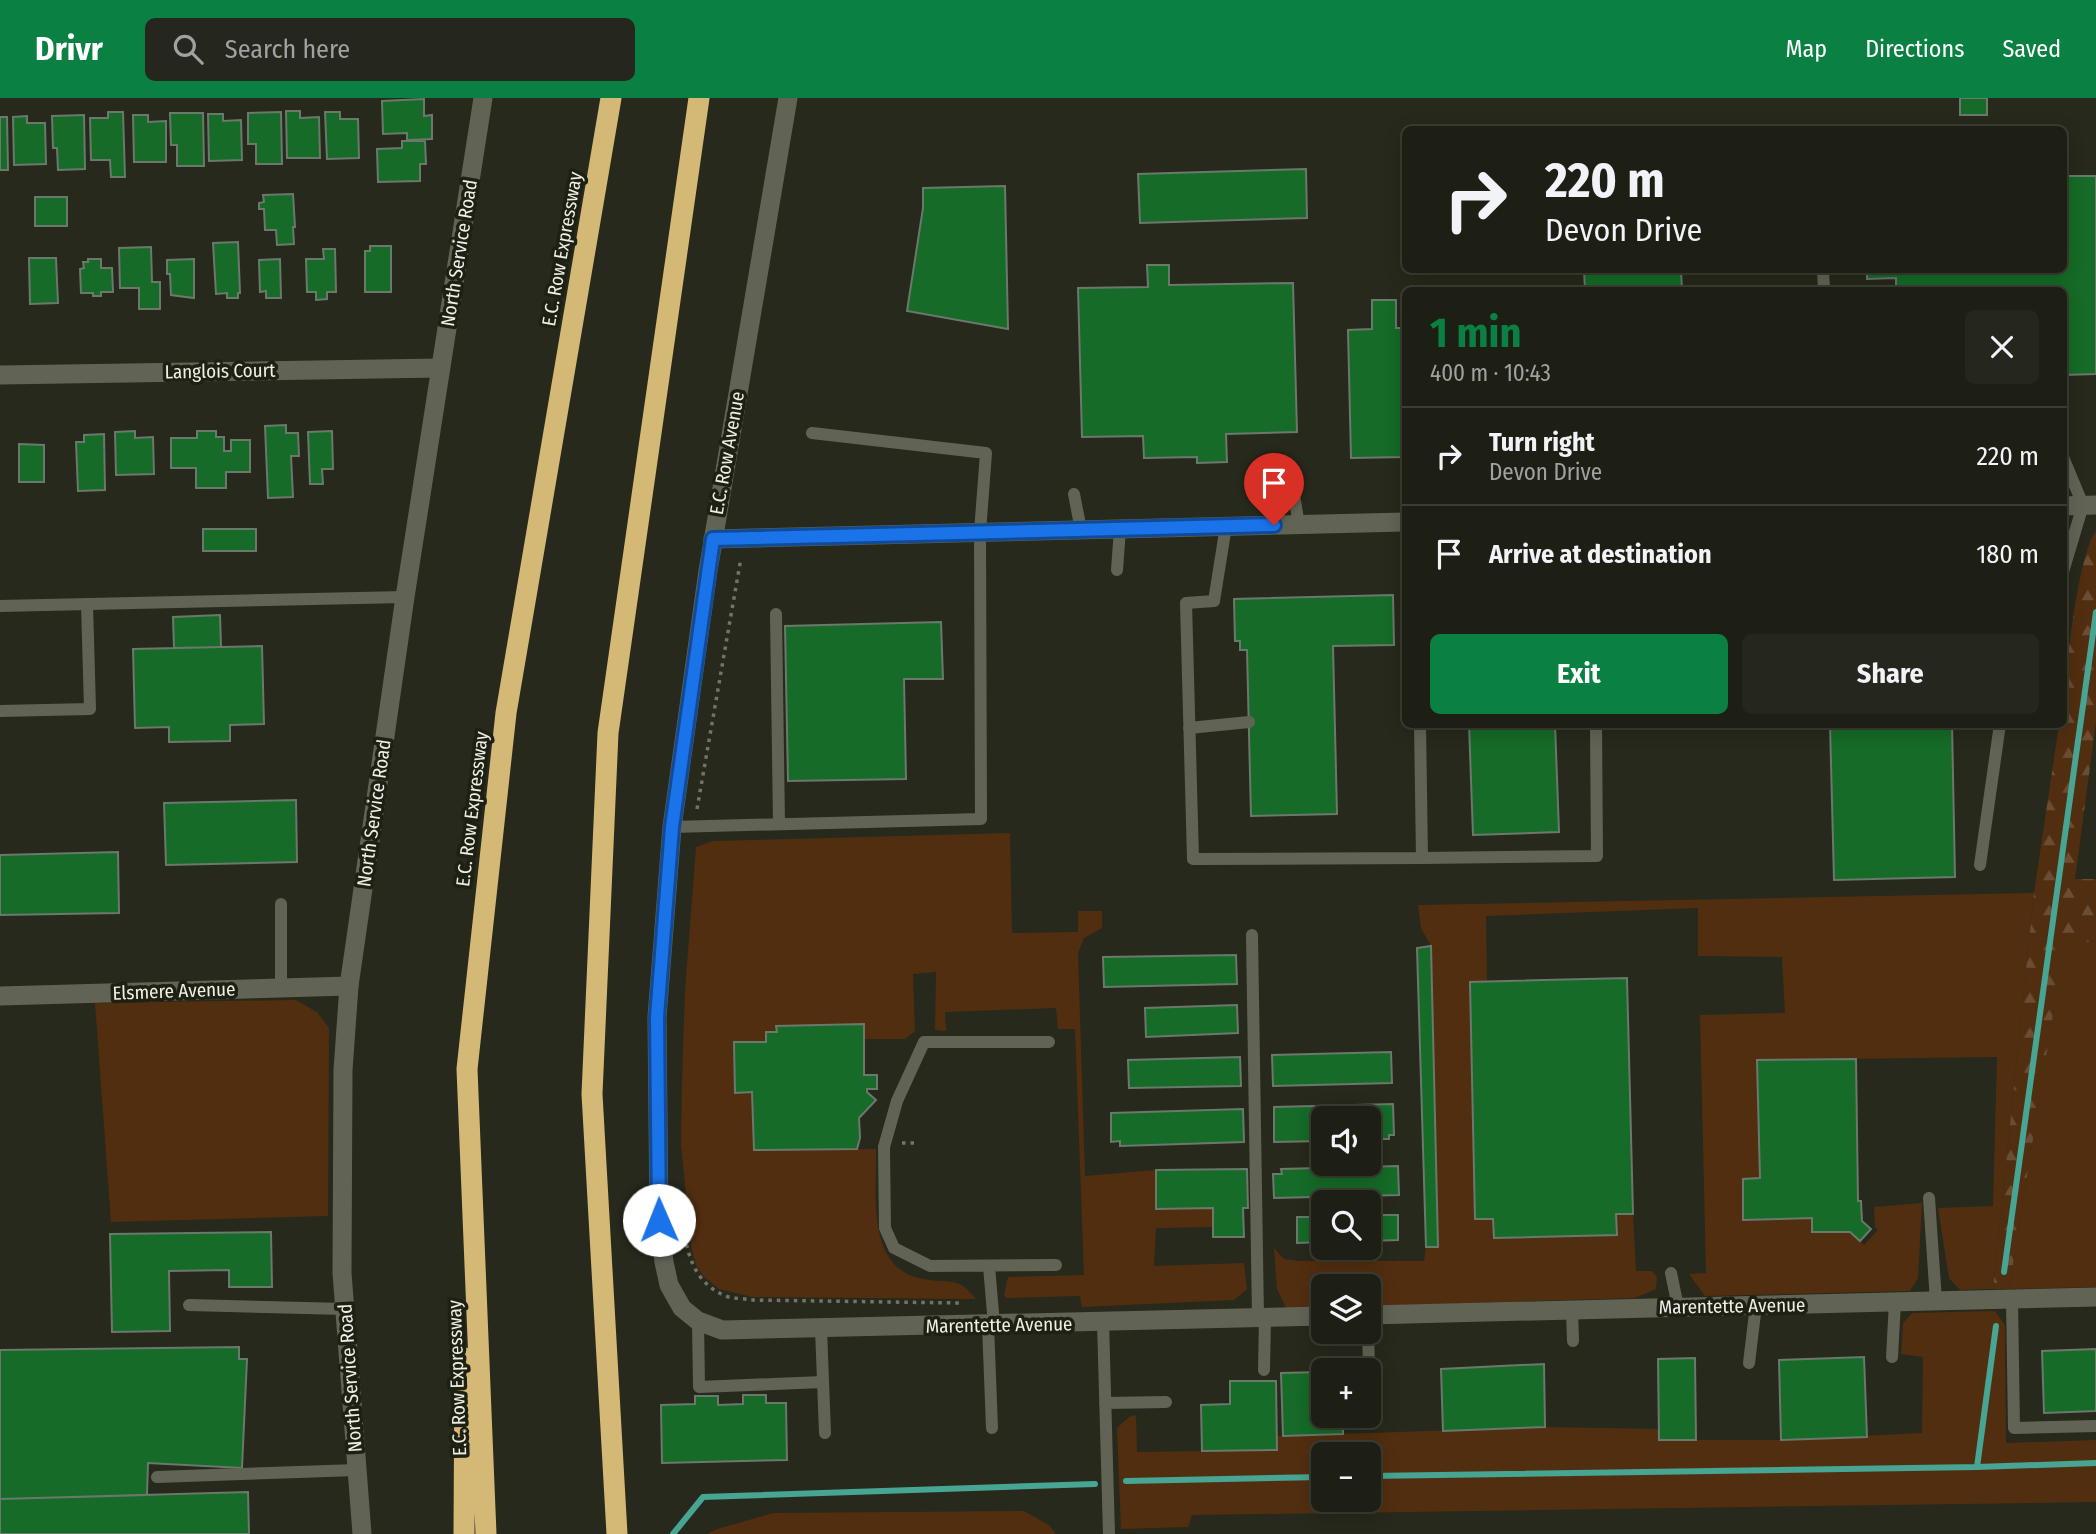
<!DOCTYPE html>
<html lang="en">
<head>
<meta charset="utf-8">
<style>
	body { margin:0; font-family:"Fira Sans Condensed",sans-serif; background:#25271e; color:#f1f3f6; height:100vh; display:flex; flex-direction:column; font-size:26px; white-space:nowrap }
	* { box-sizing:border-box; margin:0 }
	p { font-size:23px; color:#a0a2a0 }
	.icon { flex:none; width:38px; height:38px; fill:none; stroke:currentColor; stroke-width:2; stroke-linecap:round; stroke-linejoin:round }
	.map { position:relative; flex:1; overflow:hidden }
	.drawer { position:absolute; left:1402px; top:189px; width:665px; height:441px; display:flex; flex-direction:column; background:#1d1f15; border-radius:10px; box-shadow:0 4px 18px #0003,0 0 0 2px #3b3d34 }
	.drawer>* { flex:none }
	.banner { position:absolute; left:1402px; top:28px; width:665px; height:147px; border-radius:10px; box-shadow:0 4px 18px #0003,0 0 0 2px #3b3d34; background:#1d1f15; color:#f1f3f6; overflow:hidden }
	.tools { position:absolute; left:1311px; top:1008px; display:grid; gap:14px }
	.tools a { display:grid; place-items:center; width:70px; height:70px; border-radius:10px; background:#1d1f15; box-shadow:0 4px 18px #0003,0 0 0 2px #3b3d34; font-size:35px }
	.pin { position:absolute; display:grid; place-items:center; width:60px; height:60px; color:#fff; margin:-72px -30px; border-radius:50% 50% 50% 0; rotate:-45deg; box-shadow:0 0 7px #0007 }
	.pin .icon { rotate:45deg }
	.me { position:absolute; width:77px; margin:-38px; rotate:359deg; stroke-linejoin:round; filter:drop-shadow(0 0 5px #0008) }
	.turn { display:flex; align-items:center; gap:24px; height:147px; padding:0 28px; font-size:32px }
	.turn .icon { width:91px; height:91px; stroke-width:2.5 }
	.turn b { display:block; font-size:49px; line-height:60px }
	.round { display:grid; place-items:center; flex:none; width:74px; height:74px; border-radius:10px; background:#25271e }
	.headline { display:flex; align-items:center; justify-content:space-between; height:119px; padding:0 28px }
	h1 { font-size:42px; font-weight:700; line-height:52px; color:#0b8043 }
	.button { display:flex; gap:14px; margin-top:auto; padding:14px 28px }
	.button a { flex:1; height:80px; border-radius:10px; background:#0b8043; color:#fff; font-size:28px; font-weight:700; line-height:80px; text-align:center }
	.button a+a { background:#25271e; color:#f1f3f6 }
	ul { padding:0; list-style:none }
	li { display:flex; align-items:center; gap:21px; height:98px; padding:0 28px; border-top:2px solid #3b3d34 }
	li div { flex:1 }
	li b { display:block; font-size:26px }
	li em { font-style:normal }
	header { display:flex; align-items:center; gap:42px; box-sizing:border-box; height:98px; padding:0 35px; background:#0b8043; color:#fff }
	header strong { font-size:33px }
	nav { display:flex; gap:38px; margin-inline-start:auto; font-size:24px }
	.search { width:490px; height:63px; background:#25271e; display:flex; align-items:center; gap:18px; box-sizing:border-box; padding:0 24px; border-radius:10px; color:#a0a2a0; font-size:26px }
	.map>svg:first-child { display:block }
</style>
</head>
<body>
<header>
<strong>Drivr</strong>
<div class="search"><svg class="icon" aria-label="search" viewBox="0 0 24 24"><circle cx="10" cy="10" r="6"/><path d="M15 15l6 6"/></svg>Search here</div>
<nav><a>Map</a><a>Directions</a><a>Saved</a></nav>
</header>
<div class="map">
<svg width="2096" height="1436" viewBox="0 0 2096 1436">
	<defs>
		<pattern id="forest-firs" width="22" height="20" patternUnits="userSpaceOnUse" patternTransform="scale(1.75)"><rect width="22" height="20" fill="#522e10"/><path d="M5 1l3.5 6h-7zM16 11l3.5 6h-7z" fill="#6b4d33"/></pattern>
	</defs>
	<rect width="100%" height="100%" fill="#27291c"/>
	<!-- grass -->
	<path fill="#522e10" fill-rule="evenodd" d="M1010,735L1012,835L1078,834V813H1102V830L1084,840L1078,855L1085,1078L1156,1072L1157,1111L1213,1110V1129L1156,1130L1154,1168L1244,1165L1247,1191L1234,1202L1082,1209L1080,1198L1006,1200L1004,1197L1008,1179L1084,1177L1075,931H1058L1056,910L945,914L946,933L935,932L936,874L913,876L915,933L905,941H864L863,926L777,928V934H766V944H734L735,994H752L754,1052L876,1051C877,1095 865,1171 923,1181C948,1186 958,1177 976,1201L752,1199L719,1191L703,1178L696,1167L691,1148L681,1046L682,985L685,892L696,749L713,743Z
		M2034,795L1993,1191L1960,1192L1949,1180L1938,1110L1993,1108L1997,959L1758,962L1760,1080L1743,1081V1122L1812,1120L1813,1134H1850L1864,1147L1878,1132L1875,1129L1874,1109L1922,1105L1918,1180L1910,1193L1705,1198L1689,1176L1706,1175L1700,917L1785,915L1782,859L1698,858V810L1486,818L1487,884H1470L1475,1121H1493L1494,1140L1616,1137V1116H1633L1636,1173H1652L1657,1179L1656,1191L1635,1200L1369,1208L1368,1188H1323V1209L1286,1210L1277,1191L1274,1150L1284,1161L1298,1163H1424L1426,1149H1438L1431,848L1421,830L1418,807Z
		M2096,843V1189L2009,1191L2064,846Z
		M296,902L317,914L329,930L328,1118L111,1124L95,905Z
		M1995,1213L2005,1227L2006,1345L2096,1342V1404L1192,1417L1188,1429L1121,1431L1117,1330L1129,1319L1136,1317L1137,1354L1276,1352L1277,1338L1545,1329L1659,1331L1660,1342H1781L1922,1335L1923,1259L1901,1256L1903,1225L1912,1215ZM1323,1356H1368V1402H1323Z
		M1024,1413L1049,1427L1056,1436H707L717,1431L774,1415Z"/>
	<!-- forest -->
	<path fill="url(#forest-firs)" d="M2096,433V624L2075,781H2096V843L2064,847L2009,1191H1993L2034,795L2059,627L2063,626C2063,591 2077,457 2096,433Z"/>
	<g fill="none" stroke-linecap="round" stroke-linejoin="round">
		<!-- stream -->
		<path stroke="#47a593" stroke-width="6" d="M2004,1174L2096,514
			M1977,1369L1996,1228
			M1368,1378L1977,1369L2096,1365
			M1126,1383L1323,1379
			M673,1436L703,1399L1095,1386"/>
	</g>
	<!-- building -->
	<path fill="#156b27" stroke="#6b786c" stroke-width="2" d="M1960,0H1987V17H1960Z
		M424,1V18L432,17V41L407,42V35L383,36L382,3Z
		M286,13H300V20L319,19L320,60H287Z
		M108,14H123L125,79H111L110,62H91L90,20H108Z
		M281,14L282,66H256V46H248V15Z
		M325,14H340V21H358L359,60L327,61Z
		M170,15H203L204,68H177V47H171Z
		M208,16H223V23L241,22L242,62L209,63Z
		M84,17L85,71L58,72L57,50H53L52,18Z
		M133,17H148V24L166,23V64H134Z
		M27,18V25H45L46,66L14,67L13,19Z
		M0,19H7L8,72H0Z
		M402,43H425L426,66H420V83L378,84L377,51L402,50Z
		M1306,71L1307,120L1140,125L1138,76Z
		M2063,78H2096V276L2063,277V192H1896V180L1867,181V172H2063Z
		M1005,88L1008,231L907,213L923,110V90Z
		M293,96L295,129H293L294,146L277,147L276,132H265L264,111H259V105L264,104L263,97Z
		M35,99H67V128H35Z
		M238,144L240,195H238V200H227V195L216,196L213,145Z
		M370,148H391V194H365V153H370Z
		M151,149L152,184H160V211H139V190H120L119,150Z
		M323,151H335L336,194H327V201L316,202V194H307L306,161H324Z
		M29,160H56L58,205L30,206Z
		M88,161H101V170H112L113,194H101V198H93V195H81L80,171L84,170L83,164H88Z
		M194,161V200L171,197L170,176H167V162Z
		M280,161L281,200H266V193L260,194L259,162Z
		M1147,167H1169V187L1293,185L1297,334L1226,336L1227,364L1197,365V359L1144,360L1143,338L1082,339L1078,190L1148,189Z
		M1584,172H1681L1682,192H1585Z
		M1372,202H1396V230H1405V359L1351,360L1348,232L1372,231Z
		M286,327V335H298L299,358H291L293,399L268,400L265,328Z
		M135,333V340L153,339L154,376L116,377L115,334Z
		M197,333H216V339H224V353H231V342H250V374H226V390H196V370H171V340H197Z
		M332,333L333,371H322L323,386H310L308,334Z
		M104,336L105,392L78,393L76,344H84V337Z
		M19,346L44,347V384H19Z
		M203,431H256V453H203Z
		M1393,497L1394,547L1333,548L1337,716L1251,718L1247,552H1240V543H1235L1234,501Z
		M220,517L221,549L174,550L173,519Z
		M941,524L943,581H904L906,681L788,683L785,528Z
		M262,548L264,626L230,627V643L169,644V629L135,630L133,551Z
		M1469,626H1555L1559,734L1473,737Z
		M1830,626H1952L1955,779L1834,782Z
		M296,702L297,764L166,767L164,705Z
		M118,754L119,815L0,817V757Z
		M1431,848L1438,1149H1426L1417,850Z
		M1236,857L1237,886L1104,889L1103,859Z
		M1627,880L1633,1116H1616L1617,1137L1494,1140L1493,1121H1475L1470,884Z
		M1237,907L1238,935L1146,939L1145,910Z
		M864,926V977H877V991H867V994L876,1002L859,1020L860,1040L857,1051L754,1052L752,994L735,995L734,944H766V934H777L776,928Z
		M1391,954L1392,985L1273,988L1272,957Z
		M1240,959L1241,988L1129,990L1128,962Z
		M1856,961L1858,1103H1861L1862,1123L1871,1131L1860,1143L1850,1134H1812V1120L1743,1122V1081L1760,1080L1757,962Z
		M1393,1006L1394,1037H1389V1041H1368V1020H1323V1043L1274,1044V1009Z
		M1243,1011L1244,1044L1120,1048V1043L1111,1044V1015Z
		M1398,1068L1399,1097L1274,1100L1273,1076H1282L1281,1071Z
		M1247,1071L1248,1110H1243L1244,1139H1213V1110L1156,1111V1072Z
		M1368,1117H1398V1142L1368,1143Z
		M1297,1119H1323V1144L1297,1145Z
		M271,1134L272,1189H229V1172L169,1173L170,1233L112,1234L110,1136Z
		M239,1249V1261H247L242,1370L148,1365L147,1397L0,1401V1252Z
		M2096,1251V1313L2044,1315L2042,1253Z
		M1864,1259L1867,1339L1781,1342L1779,1262Z
		M1695,1260L1696,1342H1659L1658,1261Z
		M1544,1266L1545,1329L1443,1333L1441,1271Z
		M1323,1274V1318H1343V1336L1283,1338L1281,1275Z
		M1230,1283H1276L1277,1352L1202,1353L1201,1307L1230,1306Z
		M743,1297H766V1305H786L787,1362L662,1365L661,1307L695,1306V1298H718V1307L743,1306Z
		M248,1394L249,1436H0V1401Z"/>
	<g fill="none" stroke-linecap="round" stroke-linejoin="round">
		<!-- path -->
		<path stroke="#727469" stroke-width="3.5" stroke-dasharray="3.5 5" stroke-linecap="butt" d="M697,711L741,460
			M902,1045H918
			M680,1096C685,1134 683,1178 723,1197C731,1201 742,1200 751,1202L959,1205"/>
		<!-- service -->
		<path stroke="#616455" stroke-width="12" d="M1823,172L1824,192
			M2063,359L2083,407L2063,474
			M1074,396L1081,432
			M1294,397L1299,427
			M1226,428L1214,503L1186,505L1193,761L1422,760
			M1117,472L1120,431
			M0,508L405,499
			M776,516L779,726
			M0,613L90,611L87,506
			M1420,626L1422,760L1597,758L1596,626
			M1189,630L1249,624
			M672,729L981,721L980,434L986,355L812,335
			M1980,767L2000,626
			M281,806V890
			M1252,837L1258,1220
			M1049,944H924L897,1003L884,1049L885,1130L894,1150L930,1168L1056,1167
			M1929,1100L1936,1203
			M989,1168L994,1227
			M1671,1175L1678,1209
			M2012,1201L2014,1330L2096,1328
			M189,1207L345,1211
			M1572,1212L1573,1243
			M698,1223L699,1289L823,1284
			M1103,1224L1109,1436
			M988,1227L992,1330
			M821,1231L825,1335
			M1368,1234L1370,1305
			M1892,1259L1895,1204
			M1749,1265L1756,1207
			M1264,1272L1265,1220
			M1105,1305L1166,1304
			M157,1379L357,1372"/>
		<!-- minor -->
		<path stroke="#616455" stroke-width="19" d="M0,277L440,270
			M2063,408L2096,407
			M713,441L1405,424
			M349,888L343,972L342,1175L362,1436"/>
		<!-- tertiary -->
		<path stroke="#616455" stroke-width="19" d="M788,0L708,473L672,729L657,919L659,1122L664,1164L669,1187L682,1210L698,1223L722,1232L1323,1218
			M0,898L349,888L405,499L483,0
			M1368,1217L2096,1199"/>
		<!-- motorway -->
		<path stroke="#d4b876" stroke-width="21" d="M464,1436L465,1260
			M486,1436L467,971L506,615L611,0
			M617,1436L592,996L608,635L699,0"/>
	</g>
	<g fill="none" stroke-linecap="round" stroke-linejoin="round">
		<defs>
			<path id="route" d="M659,1122L657,919L672,729L713,441L1274,427"/>
		</defs>
		<!-- route casing -->
		<use href="#route" stroke="#114b97" stroke-width="18"/>
		<!-- route -->
		<use href="#route" stroke="#1a73e8" stroke-width="12"/>
	</g>
	<g text-anchor="middle" dominant-baseline="central" stroke-width="7" stroke-linejoin="round" paint-order="stroke">
		<!-- street labels -->
		<g font-size="19" fill="#eef0e8" stroke="#1d2013">
			<text transform="translate(562 151) rotate(-80)">E.C. Row Expressway</text>
			<text transform="translate(459 155) rotate(-81)">North Service Road</text>
			<text transform="translate(220 273) rotate(-1)">Langlois Court</text>
			<text transform="translate(727 355) rotate(-80)">E.C. Row Avenue</text>
			<text transform="translate(472 711) rotate(-83)">E.C. Row Expressway</text>
			<text transform="translate(374 715) rotate(-82)">North Service Road</text>
			<text transform="translate(174 893) rotate(-2)">Elsmere Avenue</text>
			<text transform="translate(1732 1208) rotate(-1)">Marentette Avenue</text>
			<text transform="translate(999 1227) rotate(-1)">Marentette Avenue</text>
			<text transform="translate(350 1280) rotate(-94)">North Service Road</text>
			<text transform="translate(457 1280) rotate(-92)">E.C. Row Expressway</text>
		</g>
	</g>
</svg>
<div class="tools">
<a><svg class="icon" aria-label="sound" viewBox="0 0 24 24"><path d="M4 9h4l5-4v14l-5-4H4zM17 9q2 3 0 6"/></svg></a>
<a><svg class="icon" aria-label="search" viewBox="0 0 24 24"><circle cx="10" cy="10" r="6"/><path d="M15 15l6 6"/></svg></a>
<a><svg class="icon" aria-label="layers" viewBox="0 0 24 24"><path d="M12 4l9 5-9 5-9-5zM3 14l9 5 9-5"/></svg></a>
<a>+</a>
<a>−</a>
</div>
<div class="pin" style="left:1274px;top:427px;background:#d93025"><svg class="icon" aria-label="arrive" viewBox="0 0 24 24"><path d="M6 21V4h12l-3 4 3 4H6"/></svg></div>
<svg class="me" style="left:659px;top:1122px" viewBox="-20 -20 40 40"><circle r="19" fill="#fff"/><path d="M0-13L10 11 0 6-10 11z" fill="#1a73e8"/></svg>
<div class="banner">
<div class="turn"><svg class="icon" aria-label="right" viewBox="0 0 24 24"><path d="M7 20v-9h11M14 6l5 5-5 5"/></svg><div><b>220 m</b>Devon Drive</div></div>
</div>
<section class="drawer">
<div class="headline"><div><h1>1 min</h1><p>400 m · 10:43</p></div><a class="round"><svg class="icon" aria-label="close" viewBox="0 0 24 24"><path d="M6 6l12 12M18 6L6 18"/></svg></a></div>
<ul>
<li><svg class="icon" aria-label="right" viewBox="0 0 24 24"><path d="M7 20v-9h11M14 6l5 5-5 5"/></svg><div><b>Turn right</b><p>Devon Drive</p></div><em>220 m</em></li>
<li><svg class="icon" aria-label="arrive" viewBox="0 0 24 24"><path d="M6 21V4h12l-3 4 3 4H6"/></svg><div><b>Arrive at destination</b></div><em>180 m</em></li>
</ul>
<div class="button"><a>Exit</a><a>Share</a></div>
</section>
</div>
</body>
</html>
